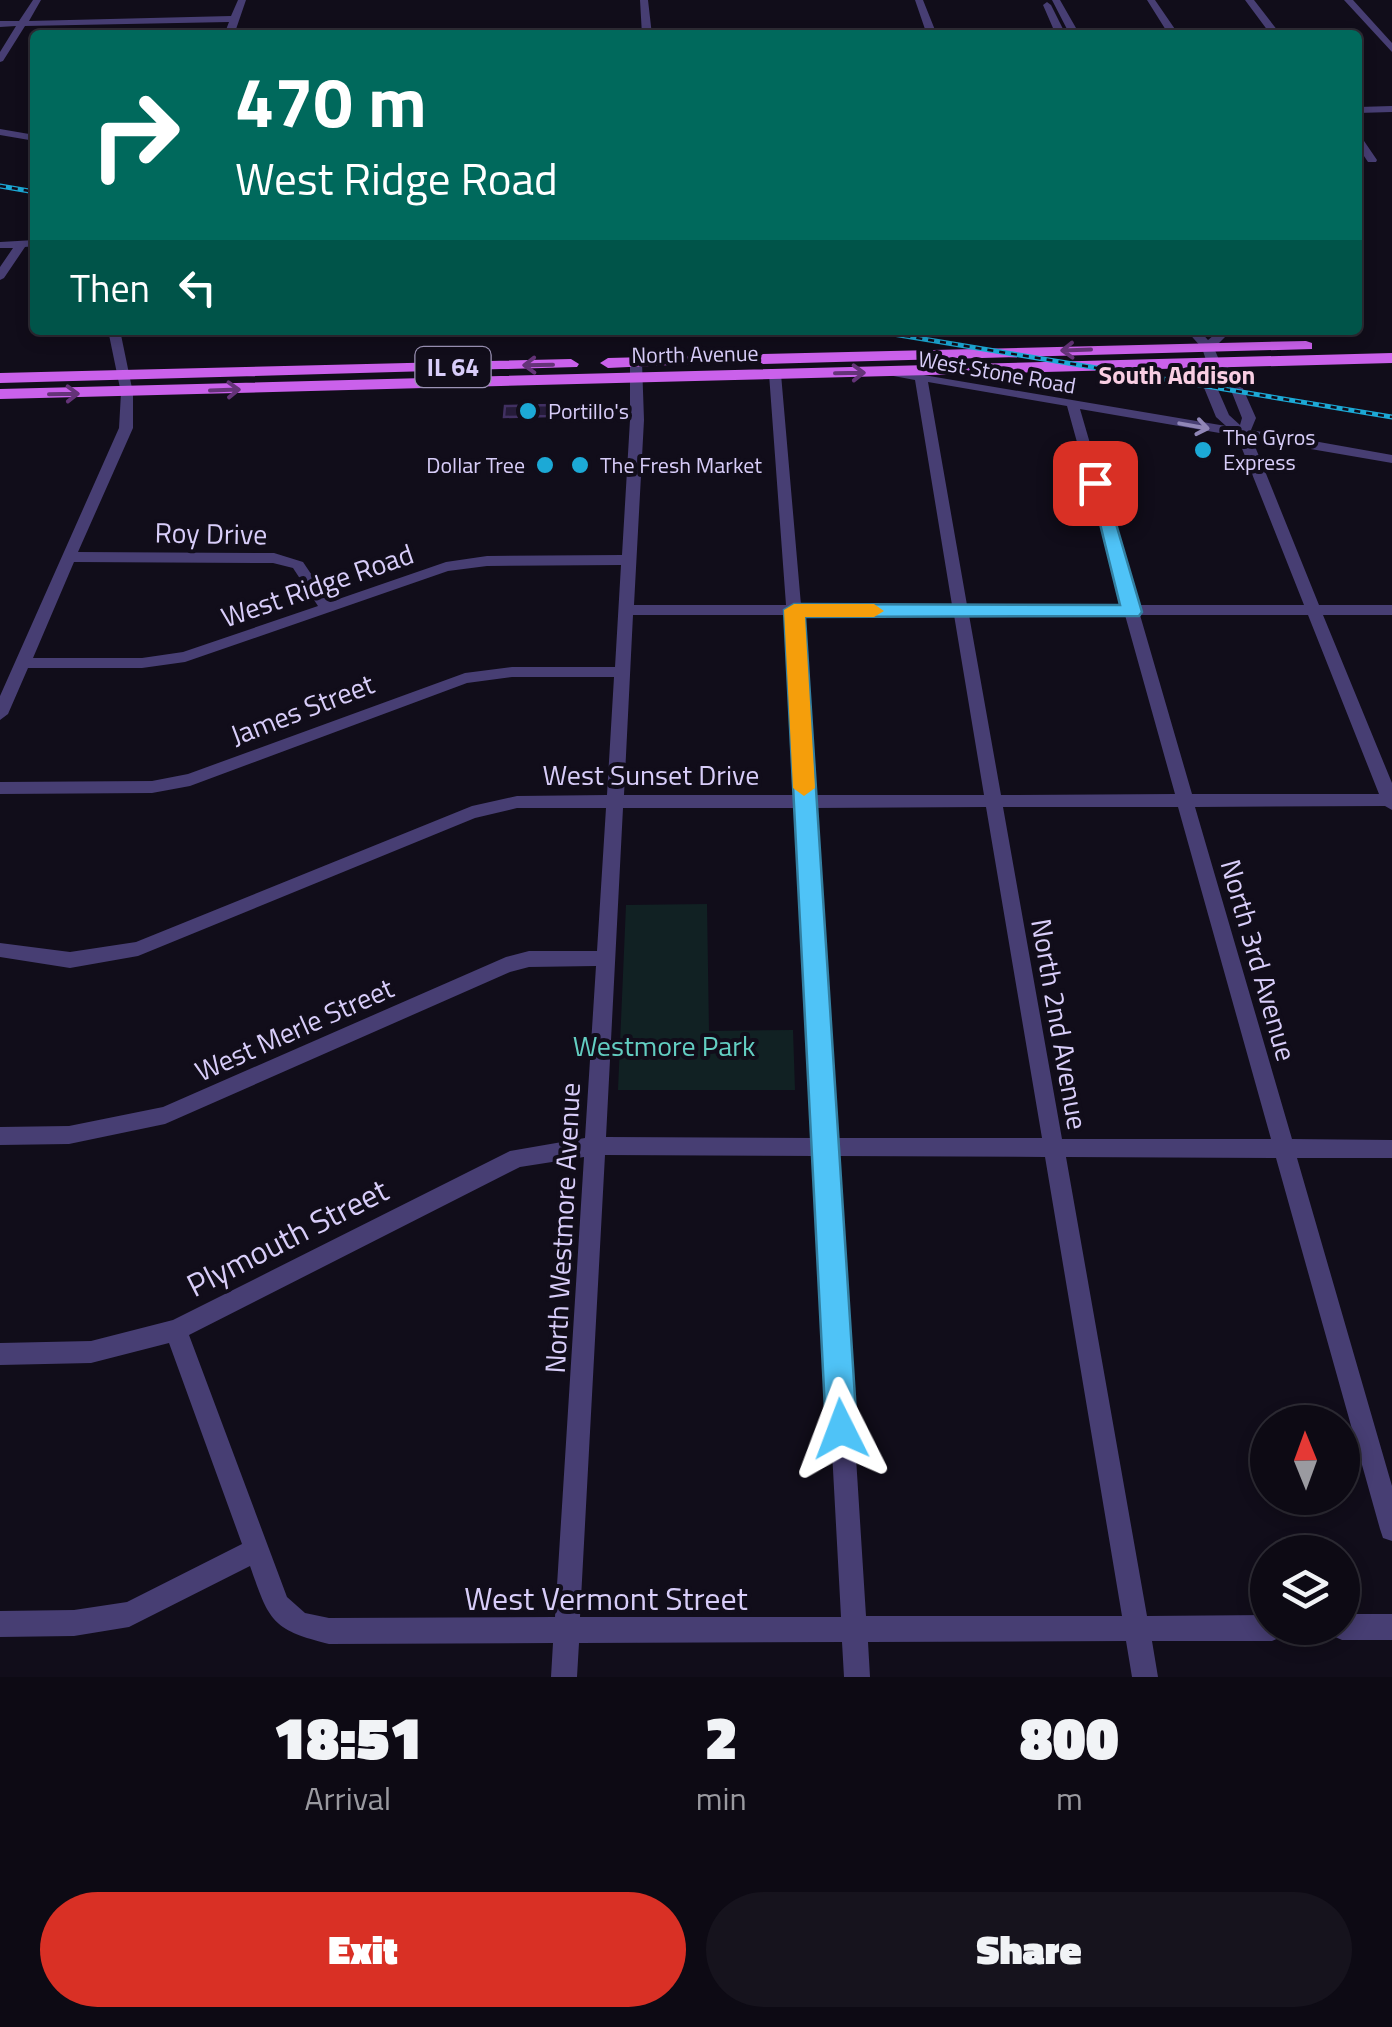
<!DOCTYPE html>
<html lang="en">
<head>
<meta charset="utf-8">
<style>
	body { margin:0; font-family:"Titillium Web",sans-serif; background:#16131d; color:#f1f3f6; height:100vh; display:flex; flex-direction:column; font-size:38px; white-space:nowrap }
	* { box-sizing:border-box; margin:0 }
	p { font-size:32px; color:#9a9aa0 }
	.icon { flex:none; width:55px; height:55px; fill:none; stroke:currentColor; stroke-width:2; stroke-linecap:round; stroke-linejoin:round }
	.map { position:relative; height:1677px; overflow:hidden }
	.details { display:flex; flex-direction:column; background:#0d0a14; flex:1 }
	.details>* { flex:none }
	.guide { position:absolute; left:30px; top:30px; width:1332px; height:305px; border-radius:10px; box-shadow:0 5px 15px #0003,0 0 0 2px #2d2b34; background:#00695c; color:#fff; overflow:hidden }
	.needle { width:65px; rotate:359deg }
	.fabs { position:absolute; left:1250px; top:1405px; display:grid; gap:20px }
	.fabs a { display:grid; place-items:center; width:110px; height:110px; border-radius:50%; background:#0d0a14; box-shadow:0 5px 15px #0003,0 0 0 2px #2d2b34; font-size:50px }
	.pin { position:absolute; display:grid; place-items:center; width:85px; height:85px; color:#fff; margin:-42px; border-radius:20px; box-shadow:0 5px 15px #0006 }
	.me { position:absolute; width:110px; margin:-55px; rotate:357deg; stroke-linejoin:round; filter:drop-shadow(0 0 8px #0008) }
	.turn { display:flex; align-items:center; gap:35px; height:210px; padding:0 40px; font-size:45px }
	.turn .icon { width:130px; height:130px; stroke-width:2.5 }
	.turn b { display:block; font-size:70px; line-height:85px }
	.then { display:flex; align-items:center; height:95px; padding:0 40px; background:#0003; gap:20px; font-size:38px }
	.eta { display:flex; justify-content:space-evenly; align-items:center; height:170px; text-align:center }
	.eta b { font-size:60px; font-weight:800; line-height:70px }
	.action { display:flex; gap:20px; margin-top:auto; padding:20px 40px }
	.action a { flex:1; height:115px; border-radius:60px; background:#d93025; color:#fff; font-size:40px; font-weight:800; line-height:115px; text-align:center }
	.action a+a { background:#16131d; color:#f1f3f6 }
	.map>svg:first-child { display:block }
</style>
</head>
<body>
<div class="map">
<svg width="1392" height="1677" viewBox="0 0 1392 1677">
	<rect width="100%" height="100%" fill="#110d1a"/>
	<!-- green -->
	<path fill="#112123" d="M707,904L709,1031L793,1030L795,1090H618L626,905Z"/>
	<!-- building -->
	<path fill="#251b39" stroke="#413062" stroke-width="2.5" d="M552,405L551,416L504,417L505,406Z"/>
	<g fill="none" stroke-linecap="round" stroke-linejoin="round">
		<!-- minor -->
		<path fill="#473e73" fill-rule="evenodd" d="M33,0H41L29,21L231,16L238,0H246L234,35H224L229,22L25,26L3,61L0,62V52L16,26L0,27V21H19Z
			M640,0H648L652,35H642Z
			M915,0H923L937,35H927Z
			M1052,0H1060L1080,35H1070Z
			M1147,0H1155L1179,35H1169Z
			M1245,0H1254L1281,35H1271Z
			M1344,0H1353L1392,43V52Z
			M1047,2L1051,5L1066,35H1056L1043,5Z
			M1392,106V112L1358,113V107Z
			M0,129L35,135V141L0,135Z
			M1358,137L1362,138L1377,160L1376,162H1368L1358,147Z
			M35,240V246L25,247L4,278L0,280V267L13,248H0V242Z
			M108,330H120L133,393V428L78,552L274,553L303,562L330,602L446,562L487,556L622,555L630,420V362L636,358L642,362L644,420L634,605H786L769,374L775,370L781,374L801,605H952L915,380L888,375V369L1226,426L1216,417L1198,373L1207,363L1202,348L1186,330H1199L1208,340L1214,335L1212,330H1224L1226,336L1214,348L1220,362L1236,373L1256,418L1251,430L1392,455V463L1252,439L1319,605H1392V615H1323L1392,783V810L1385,806L1195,807L1292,1139L1392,1140V1158H1297L1392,1486V1541L1383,1538L1380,1529L1276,1158L1066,1157L1147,1616L1268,1615V1628H1285L1281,1637L1272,1641H1152L1158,1677H1132L1126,1641L868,1642L870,1677H844L842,1642L579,1643L577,1677H551L553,1643L329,1644C271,1630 269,1620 250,1566L129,1627L74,1636L0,1637V1611L74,1610L127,1602L242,1544L169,1343L91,1363L0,1365V1343L91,1341L173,1320L510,1151L585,1138L596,966L529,967L510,972L165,1124L69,1144L0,1145V1127L69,1126L163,1107L506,957L529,951H597L606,808H517L475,818L138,956L70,968L0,957V943L70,952L136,942L472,806L517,796L607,795L614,677H512L467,683L190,786L152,793L0,794V782L152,781L188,774L465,673L512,667H615L621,565L487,566L448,571L185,662L142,668H28L8,714L0,720V696L119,428L121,393ZM1215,370L1225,375L1242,418L1240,425L1229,415L1211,374ZM928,382L1067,406L1122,605H967ZM1080,409L1237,436L1304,605H1137ZM74,562L273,563L293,568L318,606L183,652L142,658H33ZM633,615H787L796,795H624ZM802,615H954L984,795H813ZM969,615H1125L1175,794L1001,795ZM1140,615H1308L1379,794H1192ZM986,807L1042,1138H835L814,808ZM1003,807H1178L1271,1139H1062ZM623,808H797L815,1138L606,1137ZM605,1155L816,1156L841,1617H580ZM837,1156L1045,1157L1122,1616H866ZM584,1157L555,1617L329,1618L305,1613L287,1597L189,1335L520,1167Z
			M1342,1614H1392V1640H1342L1333,1636L1329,1628H1342Z"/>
		<!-- major -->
		<path fill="#ca61eb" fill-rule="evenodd" d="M1306,341L1312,343V349L763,364L755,359L763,354Z
			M1392,353V363L0,399V389Z
			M686,356L692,358V364L608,368L600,363L608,358Z
			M571,359L579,364L577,367L0,383V373Z"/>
		<defs>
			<path id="rail" d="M0,186L35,192
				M869,330L1392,417"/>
		</defs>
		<!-- rail casing -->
		<use href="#rail" stroke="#1ca9d6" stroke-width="5"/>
		<!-- rail -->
		<use href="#rail" stroke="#110d1a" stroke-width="2.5" stroke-dasharray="6" stroke-linecap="butt"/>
	</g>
	<!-- one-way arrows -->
	<defs><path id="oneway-shaft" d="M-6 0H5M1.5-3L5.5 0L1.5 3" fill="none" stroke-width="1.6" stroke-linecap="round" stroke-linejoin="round" transform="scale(2.5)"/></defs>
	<g stroke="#643378">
		<use href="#oneway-shaft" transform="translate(1076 350) rotate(178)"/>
		<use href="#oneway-shaft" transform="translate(538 365) rotate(179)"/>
		<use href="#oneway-shaft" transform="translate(850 373) rotate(-1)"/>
		<use href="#oneway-shaft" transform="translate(225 390) rotate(-2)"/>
		<use href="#oneway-shaft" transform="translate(64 394) rotate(-1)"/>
	</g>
	<use stroke="#9086b6" href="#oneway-shaft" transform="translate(1194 426) rotate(10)"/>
	<!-- route -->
	<path fill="#4fc3f7" stroke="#337fa1" stroke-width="2.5" d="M1089,479L1104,483L1142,612L1139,616L805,617L857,1429L852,1440L841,1444L830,1440L826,1429L784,610L794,604L1120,605Z"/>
	<!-- slow -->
	<path fill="#f59e0b" d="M794,604H874L884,611L874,617H805L815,788L804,796L793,788L784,610Z"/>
	<!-- markers -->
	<g fill="#1ca9d6" stroke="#110d1a" stroke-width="4">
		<circle cx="528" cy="411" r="10"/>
		<circle cx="1203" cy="450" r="10"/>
		<circle cx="545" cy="465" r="10"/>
		<circle cx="580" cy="465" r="10"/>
	</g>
	<g text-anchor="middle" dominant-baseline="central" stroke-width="8" stroke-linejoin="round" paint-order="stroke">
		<!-- far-street labels -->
		<g font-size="22" fill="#d8cdf9" stroke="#110d1a">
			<text transform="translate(695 354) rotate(-1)">North Avenue</text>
			<text transform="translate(997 372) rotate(10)">West Stone Road</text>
		</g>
		<!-- far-poi labels -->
		<g font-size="22" fill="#d8cdf9" stroke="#110d1a" text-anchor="start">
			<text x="548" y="411">Portillo's</text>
			<text x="1223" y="437">The Gyros<tspan x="1223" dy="25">Express</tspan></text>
			<text x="525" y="465" text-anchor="end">Dollar Tree</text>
			<text x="600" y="465">The Fresh Market</text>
		</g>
		<!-- shield labels -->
		<rect fill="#110d1a" stroke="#9c93b6" stroke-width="2.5" x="415.5" y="347" width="75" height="40" rx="8"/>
		<g font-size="25" font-weight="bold" fill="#d8cdf9">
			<text x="453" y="367">IL 64</text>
		</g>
		<!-- far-neighbourhood labels -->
		<g font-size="25" font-weight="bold" fill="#f9cee3" stroke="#110d1a">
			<text x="1177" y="375">South Addison</text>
		</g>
		<!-- street labels -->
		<g font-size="28" fill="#d8cdf9" stroke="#110d1a">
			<text transform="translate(211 533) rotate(1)">Roy Drive</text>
			<text transform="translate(317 585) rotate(-19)">West Ridge Road</text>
			<text transform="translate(302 709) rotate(-21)">James Street</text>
			<text x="651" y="774">West Sunset Drive</text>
			<text transform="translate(1259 960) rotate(74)">North 3rd Avenue</text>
			<text transform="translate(1060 1024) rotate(80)">North 2nd Avenue</text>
			<text transform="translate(294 1029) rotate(-24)">West Merle Street</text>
			<text transform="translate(562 1228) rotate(-87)">North Westmore Avenue</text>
		</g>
		<!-- park labels -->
		<g font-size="28" fill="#63cec2" stroke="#110d1a">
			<text x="664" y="1045">Westmore Park</text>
		</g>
		<!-- near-street labels -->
		<g font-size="32" fill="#d8cdf9" stroke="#110d1a">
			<text transform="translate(287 1237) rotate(-27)">Plymouth Street</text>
			<text x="606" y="1598">West Vermont Street</text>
		</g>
	</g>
</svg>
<div class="fabs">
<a><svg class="needle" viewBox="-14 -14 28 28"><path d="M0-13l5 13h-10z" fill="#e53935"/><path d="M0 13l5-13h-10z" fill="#9a9aa0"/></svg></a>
<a><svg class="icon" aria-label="layers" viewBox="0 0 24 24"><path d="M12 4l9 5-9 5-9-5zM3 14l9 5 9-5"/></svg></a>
</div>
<div class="pin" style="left:1095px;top:483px;background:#d93025"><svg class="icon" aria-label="arrive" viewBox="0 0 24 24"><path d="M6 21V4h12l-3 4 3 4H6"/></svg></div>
<svg class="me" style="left:841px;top:1429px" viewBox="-20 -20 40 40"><path d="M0-17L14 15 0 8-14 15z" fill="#4fc3f7" stroke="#fff" stroke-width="4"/></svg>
<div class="guide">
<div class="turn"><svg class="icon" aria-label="right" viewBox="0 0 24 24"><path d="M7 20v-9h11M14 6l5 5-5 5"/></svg><div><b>470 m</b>West Ridge Road</div></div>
<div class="then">Then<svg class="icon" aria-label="left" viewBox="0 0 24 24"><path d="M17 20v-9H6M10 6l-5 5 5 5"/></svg></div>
</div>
</div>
<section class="details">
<div class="eta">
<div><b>18:51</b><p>Arrival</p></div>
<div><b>2</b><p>min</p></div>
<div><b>800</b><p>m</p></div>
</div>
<div class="action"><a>Exit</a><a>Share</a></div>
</section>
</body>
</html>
